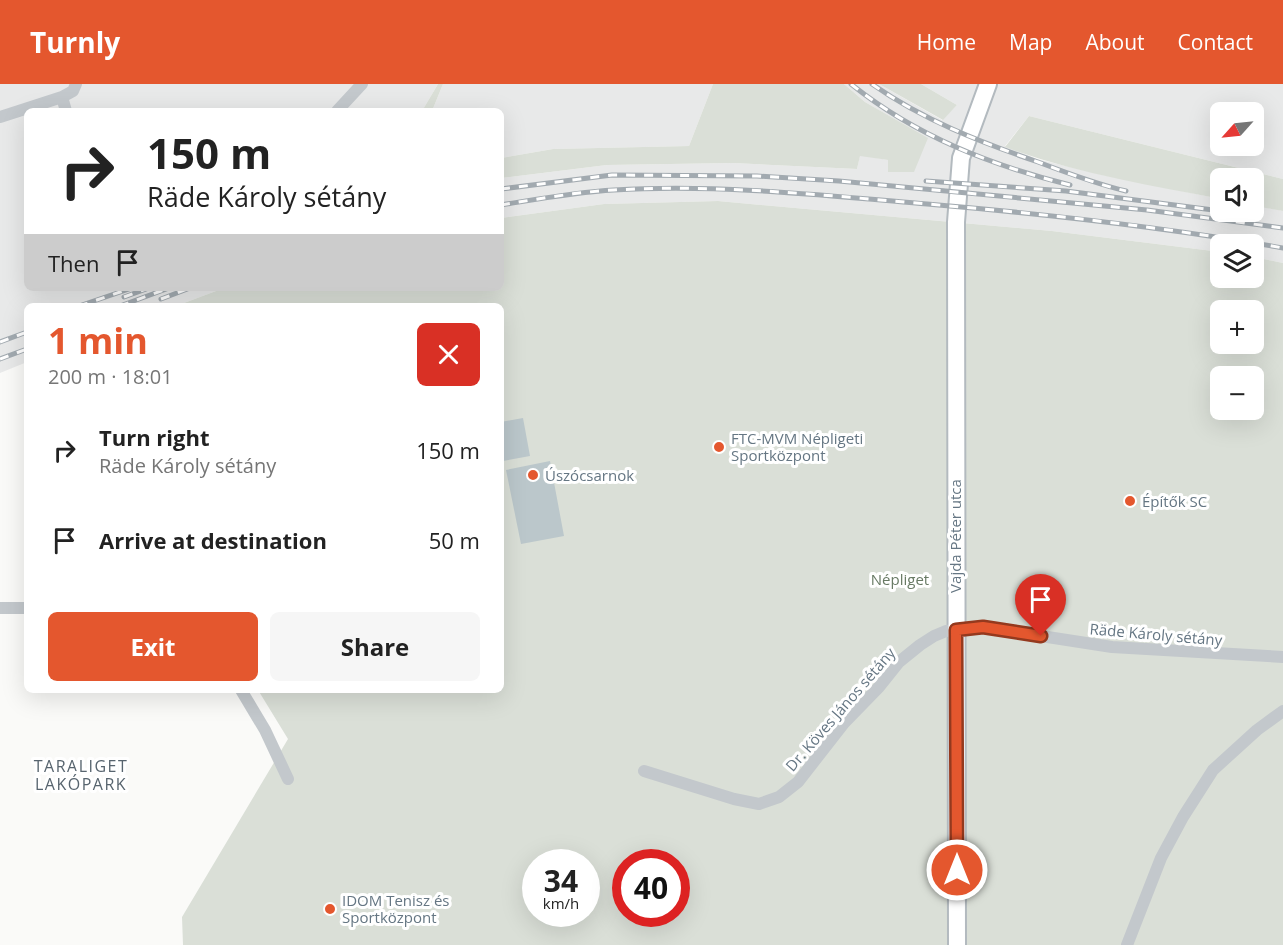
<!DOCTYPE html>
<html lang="en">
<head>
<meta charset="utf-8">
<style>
	body { margin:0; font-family:"Open Sans",sans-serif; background:#f6f6f6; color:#222; height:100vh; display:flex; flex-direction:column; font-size:22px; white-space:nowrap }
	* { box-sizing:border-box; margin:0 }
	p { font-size:20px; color:#767676 }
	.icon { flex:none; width:33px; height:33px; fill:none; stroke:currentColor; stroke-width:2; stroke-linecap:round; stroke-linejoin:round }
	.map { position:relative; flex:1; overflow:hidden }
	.drawer { position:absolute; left:24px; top:219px; width:480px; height:390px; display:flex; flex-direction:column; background:#fff; border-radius:9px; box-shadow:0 6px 24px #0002 }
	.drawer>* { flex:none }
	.guide { position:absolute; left:24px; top:24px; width:480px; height:183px; border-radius:9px; box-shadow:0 6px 24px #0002; background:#fff; color:#222; overflow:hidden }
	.needle { width:39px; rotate:243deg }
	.buttons { position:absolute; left:1210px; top:18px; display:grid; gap:12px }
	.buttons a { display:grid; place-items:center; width:54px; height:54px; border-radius:9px; background:#fff; box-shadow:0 6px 24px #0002; font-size:30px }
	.speed { position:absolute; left:522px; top:765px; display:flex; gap:12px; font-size:30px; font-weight:700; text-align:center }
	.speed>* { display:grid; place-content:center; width:78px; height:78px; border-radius:50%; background:#fff; box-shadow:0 6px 24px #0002; line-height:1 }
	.speed small { font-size:15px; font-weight:400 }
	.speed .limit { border:9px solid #d22; background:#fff; color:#111 }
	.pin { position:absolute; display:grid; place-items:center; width:51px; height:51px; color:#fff; margin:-62px -26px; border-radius:50% 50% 50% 0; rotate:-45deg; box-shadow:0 0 6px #0007 }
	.pin .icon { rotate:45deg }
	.me { position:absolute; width:66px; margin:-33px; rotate:0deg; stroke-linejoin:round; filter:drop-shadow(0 0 4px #0008) }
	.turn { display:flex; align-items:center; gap:21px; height:126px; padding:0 24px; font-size:27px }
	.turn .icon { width:78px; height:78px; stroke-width:2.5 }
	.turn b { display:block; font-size:42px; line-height:51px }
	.then { display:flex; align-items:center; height:57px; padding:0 24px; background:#0003; gap:12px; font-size:22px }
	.round { display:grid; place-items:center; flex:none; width:63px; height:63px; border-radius:9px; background:#f6f6f6 }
	.summary { display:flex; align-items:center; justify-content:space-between; height:102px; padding:0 24px }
	h1 { font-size:36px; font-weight:700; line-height:45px; color:#e4572e }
	.primary-button { display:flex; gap:12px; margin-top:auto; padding:12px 24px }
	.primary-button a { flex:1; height:69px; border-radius:9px; background:#e4572e; color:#fff; font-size:24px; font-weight:700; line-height:69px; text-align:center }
	.primary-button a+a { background:#f6f6f6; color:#222 }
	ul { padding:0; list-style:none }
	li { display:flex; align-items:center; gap:18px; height:90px; padding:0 24px }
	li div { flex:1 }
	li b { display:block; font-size:22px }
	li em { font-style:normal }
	header { display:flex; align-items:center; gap:36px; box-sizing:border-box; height:84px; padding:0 30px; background:#e4572e; color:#fff }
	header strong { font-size:28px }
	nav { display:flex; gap:33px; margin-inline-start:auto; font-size:21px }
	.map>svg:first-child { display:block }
</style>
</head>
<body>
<header>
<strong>Turnly</strong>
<nav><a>Home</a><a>Map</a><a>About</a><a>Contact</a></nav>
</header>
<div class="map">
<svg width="1283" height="861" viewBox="0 0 1283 861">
	<rect width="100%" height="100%" fill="#fafaf8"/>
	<!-- built -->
	<path fill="#e8e9e9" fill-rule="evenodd" d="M0,0H438L422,27H27V204H224L176,222H27V278L0,289Z
		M443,0H713L689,62L553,65L501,74V27H432Z
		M844,0H879L942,36L957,21L921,0H1283V95L1029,32L1005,62L1037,75L1103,91L1221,115V128H1254V121L1283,127V179L1254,173V160H1221V168L1052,147L718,117L604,120L501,134V94L607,81L733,79L857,85L860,71L888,76V87L927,54L865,18ZM1221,28H1254V62H1221Z"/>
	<!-- green -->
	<path fill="#dadfd7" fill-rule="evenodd" d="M438,0H443L432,27H422Z
		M713,0H844L865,18L928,54L914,88H888V76L860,72L857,85L733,79L607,81L501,94V74L553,65L689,62Z
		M879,0H921L957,21L943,36Z
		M1029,32L1283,95V127L1254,122V94H1221V115C1149,101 1075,89 1005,63Z
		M718,117L1052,147L1221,168V194H1254V173L1283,179V861H183L182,833L288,655L258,606H501V222H176L224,204H501V134L604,120ZM1221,226H1254V260H1221ZM1221,292H1254V326H1221ZM536,778H586V830H536ZM626,778H676V830H626Z"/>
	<!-- water -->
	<path fill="#bbc7cb" d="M523,334L530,372L503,377L501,365V338Z
		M550,377L564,452L521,460L506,386Z"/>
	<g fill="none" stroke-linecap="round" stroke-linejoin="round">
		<defs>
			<path id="secondary" d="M957,861L956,138L961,74L988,0"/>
		</defs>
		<!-- secondary casing -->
		<use href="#secondary" stroke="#b3babf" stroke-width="20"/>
		<!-- street -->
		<path stroke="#c3c8cc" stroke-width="12" d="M62,13L66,27
			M337,27L362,0
			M0,33L62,13L73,7L76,0
			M0,524H27
			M241,606L265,646L288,695
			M644,687L734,715L759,720L779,713L798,698L844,639L879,603L899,578L920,561L934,552L946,547L983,543L1112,563L1283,573
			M1127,861L1161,774L1183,733L1213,686L1257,646L1283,627"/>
		<!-- secondary -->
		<use href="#secondary" stroke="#fff" stroke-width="16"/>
		<defs>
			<path id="rail" d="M851,0C916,52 990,81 1070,101
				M872,0C923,36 980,58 1038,78C1067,89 1096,100 1126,107
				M926,97L1066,107L1221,127
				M501,105L612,91L757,92L839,97L1147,126L1283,144
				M501,121C538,115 576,108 614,106C718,100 822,111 927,120C1046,130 1165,143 1283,164
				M124,213L149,204
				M161,215L190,204
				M79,222L132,204
				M120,222L169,204
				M0,258L27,248
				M0,275L27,265"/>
		</defs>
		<!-- rail casing -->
		<use href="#rail" stroke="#a2aab0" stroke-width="5"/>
		<!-- rail -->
		<use href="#rail" stroke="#fff" stroke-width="3" stroke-dasharray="9" stroke-linecap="butt"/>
	</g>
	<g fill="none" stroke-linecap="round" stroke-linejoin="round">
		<defs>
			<path id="route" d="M957,786L956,546L983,543L1041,552"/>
		</defs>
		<!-- route casing -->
		<use href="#route" stroke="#94391e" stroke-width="15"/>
		<!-- route -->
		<use href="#route" stroke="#e4572e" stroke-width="10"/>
	</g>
	<!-- markers -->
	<g fill="#e4572e" stroke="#fff" stroke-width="2">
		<circle cx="719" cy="363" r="6"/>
		<circle cx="533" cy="391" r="6"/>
		<circle cx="1130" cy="417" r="6"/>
		<circle cx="330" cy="825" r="6"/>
	</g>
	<g text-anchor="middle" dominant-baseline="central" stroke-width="6" stroke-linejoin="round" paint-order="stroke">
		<!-- poi labels -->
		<g font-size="15" fill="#657683" stroke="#fff" text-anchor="start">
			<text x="731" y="354">FTC-MVM Népligeti<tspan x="731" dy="17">Sportközpont</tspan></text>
			<text x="545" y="391">Úszócsarnok</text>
			<text x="1142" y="417">Építők SC</text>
			<text x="342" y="816">IDOM Tenisz és<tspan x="342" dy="17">Sportközpont</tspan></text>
		</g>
		<!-- street labels -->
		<g font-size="15" fill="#657683" stroke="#fff">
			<text transform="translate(955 452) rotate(-90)">Vajda Péter utca</text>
			<text transform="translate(1156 550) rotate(5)">Räde Károly sétány</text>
			<text transform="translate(840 625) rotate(-49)">Dr. Köves János sétány</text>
		</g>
		<!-- park labels -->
		<g font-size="15" fill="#687a64" stroke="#fff">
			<text x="900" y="495">Népliget</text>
		</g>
		<!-- neighbourhood labels -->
		<g font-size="16" letter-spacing="1.5" fill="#57646e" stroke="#fff">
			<text x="81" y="682">TARALIGET<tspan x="81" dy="18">LAKÓPARK</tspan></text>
		</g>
	</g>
</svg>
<div class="buttons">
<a><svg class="needle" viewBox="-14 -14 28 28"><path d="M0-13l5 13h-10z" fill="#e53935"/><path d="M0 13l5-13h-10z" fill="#767676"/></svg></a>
<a><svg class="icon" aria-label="sound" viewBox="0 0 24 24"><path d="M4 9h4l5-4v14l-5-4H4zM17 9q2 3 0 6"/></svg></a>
<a><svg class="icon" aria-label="layers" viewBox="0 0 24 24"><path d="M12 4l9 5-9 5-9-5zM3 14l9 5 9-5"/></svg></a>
<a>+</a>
<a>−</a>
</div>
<div class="speed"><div>34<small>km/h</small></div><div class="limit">40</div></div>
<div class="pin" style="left:1041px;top:552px;background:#d93025"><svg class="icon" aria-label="arrive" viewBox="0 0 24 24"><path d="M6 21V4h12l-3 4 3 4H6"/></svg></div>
<svg class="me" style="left:957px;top:786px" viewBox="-20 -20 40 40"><circle r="17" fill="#e4572e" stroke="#fff" stroke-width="3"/><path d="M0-11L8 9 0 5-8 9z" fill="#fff"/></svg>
<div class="guide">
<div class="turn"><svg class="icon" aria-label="right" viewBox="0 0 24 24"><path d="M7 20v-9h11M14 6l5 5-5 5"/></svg><div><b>150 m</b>Räde Károly sétány</div></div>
<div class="then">Then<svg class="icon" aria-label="arrive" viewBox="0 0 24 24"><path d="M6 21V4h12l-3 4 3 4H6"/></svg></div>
</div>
<section class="drawer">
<div class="summary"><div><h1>1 min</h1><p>200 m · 18:01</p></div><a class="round" style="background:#d93025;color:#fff"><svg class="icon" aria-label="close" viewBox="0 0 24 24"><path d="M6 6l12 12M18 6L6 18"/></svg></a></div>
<ul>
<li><svg class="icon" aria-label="right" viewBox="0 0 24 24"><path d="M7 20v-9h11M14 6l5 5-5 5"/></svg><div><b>Turn right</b><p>Räde Károly sétány</p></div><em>150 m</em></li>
<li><svg class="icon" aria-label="arrive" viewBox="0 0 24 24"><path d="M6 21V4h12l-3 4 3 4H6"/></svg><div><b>Arrive at destination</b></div><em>50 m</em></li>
</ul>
<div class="primary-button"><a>Exit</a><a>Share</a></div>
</section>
</div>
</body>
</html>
